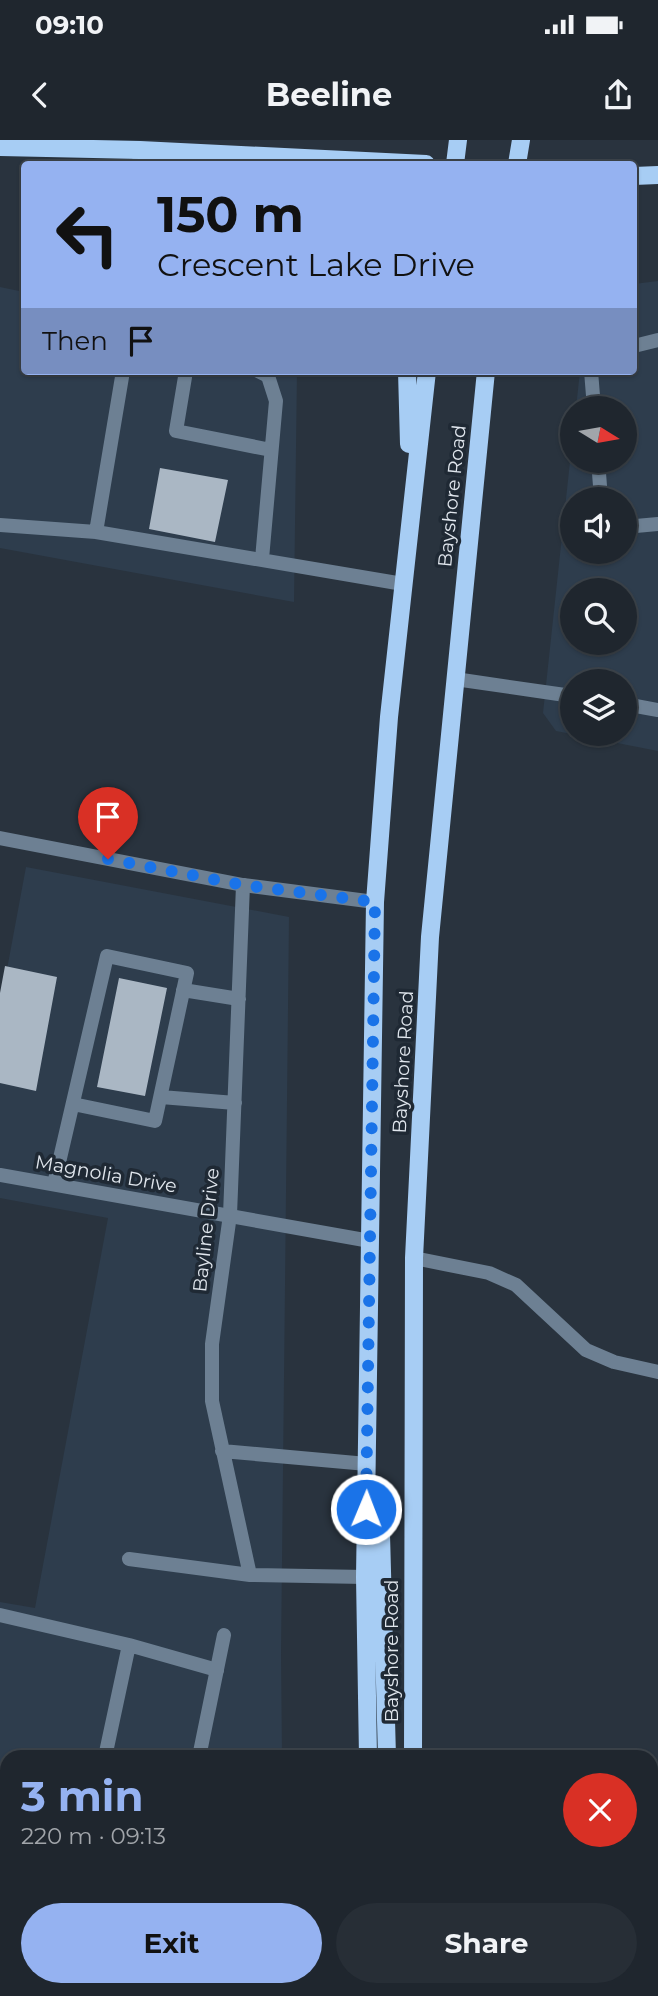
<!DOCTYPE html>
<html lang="en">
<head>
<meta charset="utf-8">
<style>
	body { margin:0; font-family:Montserrat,sans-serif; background:#272e36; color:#f1f3f6; height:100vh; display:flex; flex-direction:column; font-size:26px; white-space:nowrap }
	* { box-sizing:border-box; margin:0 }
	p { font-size:23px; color:#a1a5aa }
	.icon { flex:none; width:38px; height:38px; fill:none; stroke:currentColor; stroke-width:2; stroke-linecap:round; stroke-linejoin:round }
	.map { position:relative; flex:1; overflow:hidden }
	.details { position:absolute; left:0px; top:1610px; width:658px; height:247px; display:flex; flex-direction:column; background:#1f262e; border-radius:21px 21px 0 0; box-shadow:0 2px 5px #0004,0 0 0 2px #3c434a }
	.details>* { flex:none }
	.banner { position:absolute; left:21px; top:21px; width:616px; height:214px; border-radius:7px; box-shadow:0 2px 5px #0004,0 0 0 2px #3c434a; background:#95b2f1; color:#111; overflow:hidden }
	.needle { width:46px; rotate:101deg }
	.tools { position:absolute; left:560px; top:256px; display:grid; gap:14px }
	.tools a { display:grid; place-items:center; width:77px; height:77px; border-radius:50%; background:#1f262e; box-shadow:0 2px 5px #0004,0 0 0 2px #3c434a; font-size:35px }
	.pin { position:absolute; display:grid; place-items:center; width:60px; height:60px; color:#fff; margin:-72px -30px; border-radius:50% 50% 50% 0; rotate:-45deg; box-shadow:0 0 7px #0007 }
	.pin .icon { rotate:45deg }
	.me { position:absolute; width:77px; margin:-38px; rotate:1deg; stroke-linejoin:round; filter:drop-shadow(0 0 5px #0008) }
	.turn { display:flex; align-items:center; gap:24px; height:147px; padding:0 21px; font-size:32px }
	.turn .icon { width:91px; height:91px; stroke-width:2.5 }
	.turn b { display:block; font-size:49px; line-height:60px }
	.then { display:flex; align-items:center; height:66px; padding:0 21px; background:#0003; gap:14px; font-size:26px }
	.round { display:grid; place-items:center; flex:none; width:74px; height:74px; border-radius:37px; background:#272e36 }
	.headline { display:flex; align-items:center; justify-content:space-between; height:119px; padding:0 21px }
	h1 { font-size:42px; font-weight:700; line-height:52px; color:#95b2f1 }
	.action { display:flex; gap:14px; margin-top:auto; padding:14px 21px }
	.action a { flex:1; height:80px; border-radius:42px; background:#95b2f1; color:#111; font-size:28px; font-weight:700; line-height:80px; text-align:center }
	.action a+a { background:#272e36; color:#f1f3f6 }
	.status { display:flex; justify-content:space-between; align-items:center; height:49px; padding:0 35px; background:#1f262e; direction:ltr }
	.status svg { height:19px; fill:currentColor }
	header { display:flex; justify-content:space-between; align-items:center; height:91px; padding:0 21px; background:#1f262e; font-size:32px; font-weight:700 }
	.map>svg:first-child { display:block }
</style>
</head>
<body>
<div class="status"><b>09:10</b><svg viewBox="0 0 49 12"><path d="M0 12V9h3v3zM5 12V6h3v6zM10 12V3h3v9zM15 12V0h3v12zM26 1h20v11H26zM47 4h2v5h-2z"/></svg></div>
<header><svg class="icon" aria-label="back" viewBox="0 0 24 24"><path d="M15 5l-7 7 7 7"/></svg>Beeline<svg class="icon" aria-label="share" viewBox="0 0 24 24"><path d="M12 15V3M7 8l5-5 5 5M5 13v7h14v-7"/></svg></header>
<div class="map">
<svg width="658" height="1856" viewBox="0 0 658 1856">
	<rect width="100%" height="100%" fill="#29333e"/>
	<!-- built -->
	<path fill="#2e3d4d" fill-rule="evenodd" d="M658,141V611L556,591L543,573L572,303V320H625V268H576L580,231H634V144ZM572,359H625V411H572ZM572,450H625V502H572ZM572,541H625V593H572Z
		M0,147L24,152V231H297L294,462L0,408Z
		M26,727L289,777L281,1514L282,1617H7V1739L0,1737V1462L35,1468L108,1078L0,1058V867Z
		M7,1806V1850H286V1856H0Z"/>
	<!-- building -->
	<path fill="#aab7c4" d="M160,328L228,340L215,402L149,389Z
		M5,826L57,837L36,951L0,943V853Z
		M119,838L167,848L145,956L97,947Z"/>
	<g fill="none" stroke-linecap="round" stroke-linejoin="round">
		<!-- lane -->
		<path stroke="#6d8093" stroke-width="14" d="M139,24L140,10
			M634,206L658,200
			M186,231L176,291L271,310
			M258,231L268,236L276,261L262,419
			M591,231L594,268
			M598,320L601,359
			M0,385L96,392L403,444
			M625,387L658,384
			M96,392L123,231
			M455,539L572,556
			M625,564L658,570
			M243,745L230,1075L212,1204V1261L250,1435
			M183,850L239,859
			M161,957L235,963
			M54,1044L107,816L187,833L155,981L73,964
			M222,1311L367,1324
			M129,1419L250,1435L365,1437
			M0,1475L129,1505L105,1617
			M129,1505L217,1530"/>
		<!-- street -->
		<path stroke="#6d8093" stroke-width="14" d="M0,698L243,745L375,762
			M0,1035L370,1101
			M414,1118L489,1133L516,1145L586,1210L614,1222L658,1232
			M199,1617L224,1495
			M0,1716L7,1718
			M651,1844L658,1845
			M148,1856L149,1850"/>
		<!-- primary -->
		<path stroke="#a7cdf4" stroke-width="18" d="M0,7L140,10L426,24
			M455,24L458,0
			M517,24L521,0
			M634,36L658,35
			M407,231L409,304
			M366,1369L381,1394L387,1617
			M368,1617L365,1437L375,762L389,577L427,231
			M413,1617L414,1118L430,797L486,231
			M372,1850V1856
			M396,1850L398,1856
			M416,1850V1856"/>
	</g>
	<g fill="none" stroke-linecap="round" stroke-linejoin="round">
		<!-- route -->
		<path stroke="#1a73e8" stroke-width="12" stroke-dasharray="0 21.6" d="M108,719L243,745L375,762L366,1369"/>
	</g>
	<g text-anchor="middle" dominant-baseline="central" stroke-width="7" stroke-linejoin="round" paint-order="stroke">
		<!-- street labels -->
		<g font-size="19" fill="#e0e6ed" stroke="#1f2934">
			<text transform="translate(452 356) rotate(-84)">Bayshore Road</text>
			<text transform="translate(403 922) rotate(-87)">Bayshore Road</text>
			<text transform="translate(106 1034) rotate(10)">Magnolia Drive</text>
			<text transform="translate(206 1090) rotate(-84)">Bayline Drive</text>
			<text transform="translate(391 1511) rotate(-90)">Bayshore Road</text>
		</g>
	</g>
</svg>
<div class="tools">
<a><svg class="needle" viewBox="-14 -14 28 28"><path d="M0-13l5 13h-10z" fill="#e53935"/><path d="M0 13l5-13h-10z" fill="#a1a5aa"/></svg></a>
<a><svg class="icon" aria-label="sound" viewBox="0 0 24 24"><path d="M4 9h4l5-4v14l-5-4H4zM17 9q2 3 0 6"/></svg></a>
<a><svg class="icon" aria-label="search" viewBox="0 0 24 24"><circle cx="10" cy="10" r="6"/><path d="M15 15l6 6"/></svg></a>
<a><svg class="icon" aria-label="layers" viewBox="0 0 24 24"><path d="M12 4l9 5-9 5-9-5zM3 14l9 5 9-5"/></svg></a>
</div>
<div class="pin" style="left:108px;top:719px;background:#d93025"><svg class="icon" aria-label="arrive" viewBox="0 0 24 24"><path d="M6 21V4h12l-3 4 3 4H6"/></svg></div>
<svg class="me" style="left:366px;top:1369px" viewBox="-20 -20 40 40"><circle r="17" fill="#1a73e8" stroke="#fff" stroke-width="3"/><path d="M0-11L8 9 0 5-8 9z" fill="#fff"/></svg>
<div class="banner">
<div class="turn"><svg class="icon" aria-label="left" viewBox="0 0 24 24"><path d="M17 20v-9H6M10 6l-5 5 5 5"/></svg><div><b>150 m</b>Crescent Lake Drive</div></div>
<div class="then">Then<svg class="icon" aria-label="arrive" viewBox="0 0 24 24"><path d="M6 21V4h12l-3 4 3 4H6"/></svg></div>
</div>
<section class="details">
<div class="headline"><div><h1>3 min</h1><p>220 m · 09:13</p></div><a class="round" style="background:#d93025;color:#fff"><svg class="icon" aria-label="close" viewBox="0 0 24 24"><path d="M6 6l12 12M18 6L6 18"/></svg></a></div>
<div class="action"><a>Exit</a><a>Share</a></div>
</section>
</div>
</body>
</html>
